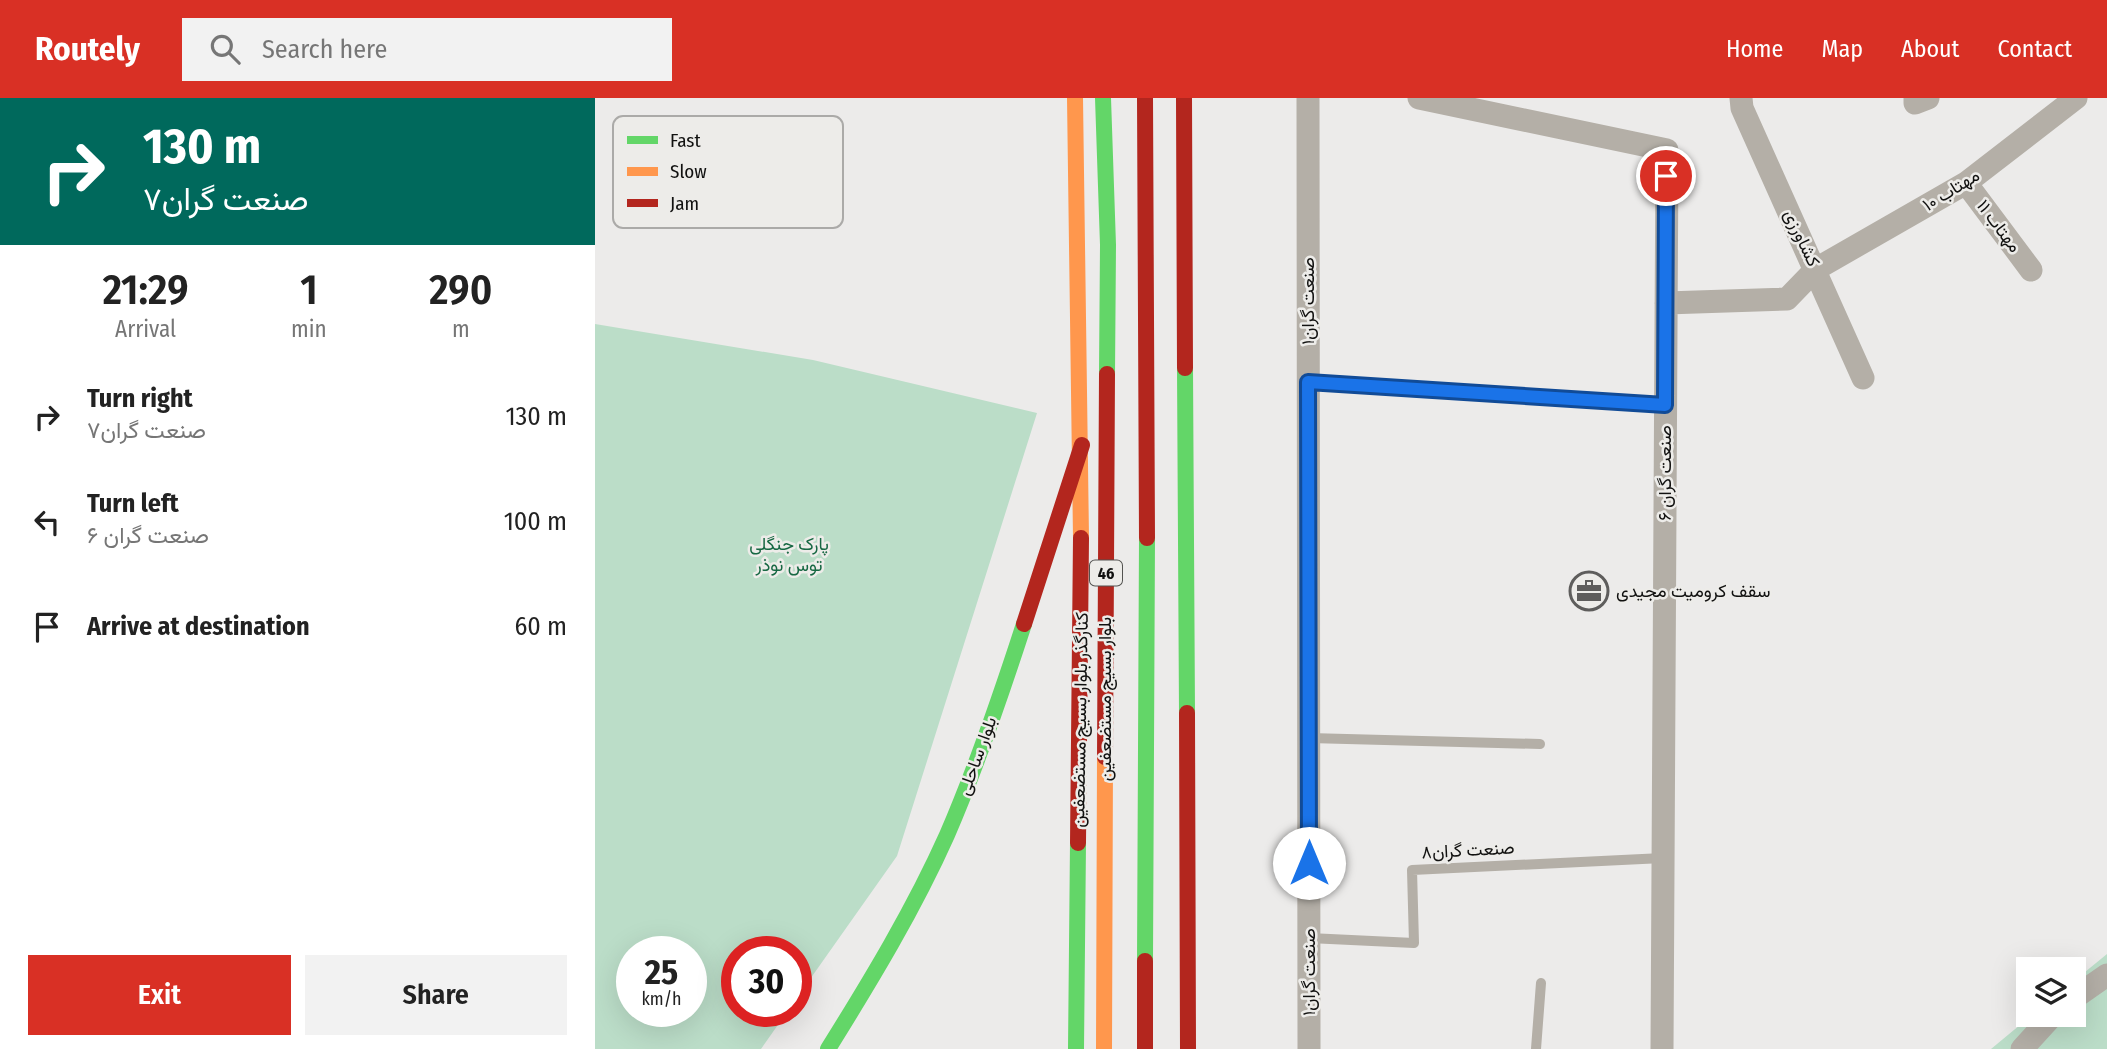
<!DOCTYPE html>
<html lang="en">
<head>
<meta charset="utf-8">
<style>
	body { margin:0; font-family:"Fira Sans Condensed",Vazirmatn,sans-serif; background:#f2f2f2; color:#222; height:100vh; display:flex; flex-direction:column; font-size:26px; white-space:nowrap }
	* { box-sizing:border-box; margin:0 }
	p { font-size:23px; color:#767676 }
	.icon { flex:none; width:38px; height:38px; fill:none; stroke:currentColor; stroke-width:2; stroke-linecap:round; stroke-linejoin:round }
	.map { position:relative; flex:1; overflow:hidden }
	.drawer { display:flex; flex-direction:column; background:#fff; width:595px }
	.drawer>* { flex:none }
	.banner { background:#00695c; color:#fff; overflow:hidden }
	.buttons { position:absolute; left:1421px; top:859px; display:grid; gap:14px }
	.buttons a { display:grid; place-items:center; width:70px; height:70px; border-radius:0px; background:#fff; box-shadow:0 7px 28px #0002; font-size:35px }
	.speed { position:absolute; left:21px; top:838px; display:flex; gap:14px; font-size:35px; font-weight:700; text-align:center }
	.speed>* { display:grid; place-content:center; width:91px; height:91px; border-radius:50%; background:#fff; box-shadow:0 7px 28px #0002; line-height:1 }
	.speed small { font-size:18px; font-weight:400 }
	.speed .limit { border:10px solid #d22; background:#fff; color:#111 }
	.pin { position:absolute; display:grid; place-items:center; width:60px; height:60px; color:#fff; margin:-30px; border:4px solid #fff; border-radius:50%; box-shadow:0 2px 7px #0007 }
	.me { position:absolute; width:77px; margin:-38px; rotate:0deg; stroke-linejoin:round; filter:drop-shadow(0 0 5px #0008) }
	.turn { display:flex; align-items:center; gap:24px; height:147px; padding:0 28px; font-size:32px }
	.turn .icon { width:91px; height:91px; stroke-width:2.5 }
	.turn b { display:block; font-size:49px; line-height:60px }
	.eta { display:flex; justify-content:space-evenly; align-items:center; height:119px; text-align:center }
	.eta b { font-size:42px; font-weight:600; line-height:49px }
	.primary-button { display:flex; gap:14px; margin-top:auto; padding:14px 28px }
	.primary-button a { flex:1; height:80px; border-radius:0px; background:#d93025; color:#fff; font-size:28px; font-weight:600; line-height:80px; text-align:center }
	.primary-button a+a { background:#f2f2f2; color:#222 }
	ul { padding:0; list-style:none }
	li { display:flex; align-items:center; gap:21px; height:105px; padding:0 28px }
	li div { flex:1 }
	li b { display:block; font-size:26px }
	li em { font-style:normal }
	header { display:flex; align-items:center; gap:42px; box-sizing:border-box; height:98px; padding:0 35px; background:#d93025; color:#fff }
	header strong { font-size:33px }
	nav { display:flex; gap:38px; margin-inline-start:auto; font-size:24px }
	.search { width:490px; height:63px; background:#f2f2f2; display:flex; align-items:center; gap:18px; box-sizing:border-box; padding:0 24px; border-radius:0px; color:#767676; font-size:26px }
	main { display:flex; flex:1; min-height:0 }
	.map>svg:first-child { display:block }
</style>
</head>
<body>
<header>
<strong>Routely</strong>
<div class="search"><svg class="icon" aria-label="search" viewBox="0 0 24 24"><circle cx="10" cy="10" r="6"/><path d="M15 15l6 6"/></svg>Search here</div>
<nav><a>Home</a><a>Map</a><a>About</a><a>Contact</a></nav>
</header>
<main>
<section class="drawer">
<div class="banner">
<div class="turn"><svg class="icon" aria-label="right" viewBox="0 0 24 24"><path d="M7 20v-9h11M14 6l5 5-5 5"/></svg><div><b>130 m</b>صنعت گران۷</div></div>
</div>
<div class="eta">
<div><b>21:29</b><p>Arrival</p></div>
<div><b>1</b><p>min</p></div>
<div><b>290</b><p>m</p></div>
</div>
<ul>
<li><svg class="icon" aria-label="right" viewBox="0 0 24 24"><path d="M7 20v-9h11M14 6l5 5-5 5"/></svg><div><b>Turn right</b><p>صنعت گران۷</p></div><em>130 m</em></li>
<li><svg class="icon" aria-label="left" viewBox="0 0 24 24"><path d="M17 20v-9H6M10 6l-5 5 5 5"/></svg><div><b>Turn left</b><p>صنعت گران ۶</p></div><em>100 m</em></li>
<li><svg class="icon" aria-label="arrive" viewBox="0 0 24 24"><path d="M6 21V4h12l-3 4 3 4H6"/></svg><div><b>Arrive at destination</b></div><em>60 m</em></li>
</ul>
<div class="primary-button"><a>Exit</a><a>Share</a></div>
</section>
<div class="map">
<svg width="1512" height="951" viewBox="0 0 1512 951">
	<rect width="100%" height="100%" fill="#ecebea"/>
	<!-- green -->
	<path fill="#bbddc8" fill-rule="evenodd" d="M0,226L218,262L442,315L302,758L201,901V854H142V914H192L166,951H0ZM37,854H96V914H37Z
		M1512,856V951H1396L1437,917H1479V883Z"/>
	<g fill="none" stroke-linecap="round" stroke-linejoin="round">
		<!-- lane -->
		<path stroke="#b4afa7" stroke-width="10" d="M713,284L1070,307
			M714,640L945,646
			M714,840L819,845L817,772L1068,760
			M941,951L946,885"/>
		<!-- street -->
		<path stroke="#b4afa7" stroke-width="23" d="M713,0L714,951
			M824,0L1072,52L1067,951
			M1146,0L1147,10L1268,280
			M1320,0V5L1333,0
			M1371,85L1436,172
			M1071,205L1192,201L1221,171L1371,85L1481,0
			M1479,900L1512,877
			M1427,951L1458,917"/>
		<!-- fast -->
		<path stroke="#63d668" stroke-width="16" d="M508,0L513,147L512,276
			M590,270L592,615
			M550,863L552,440
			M233,951C276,882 319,811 352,737C382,668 406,597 429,526
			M481,951L483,745"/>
		<!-- slow -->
		<path stroke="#ff974d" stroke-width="16" d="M480,0L486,440
			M509,951L510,659"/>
		<!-- jam -->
		<path stroke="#b3261e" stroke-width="16" d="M550,0L552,440
			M589,0L590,270
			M429,526L487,347
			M592,615L593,951
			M510,659L512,276
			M483,745L486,440
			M550,951V863"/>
	</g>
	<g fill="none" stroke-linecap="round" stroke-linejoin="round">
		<defs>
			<path id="route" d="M714,765L713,284L1070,307L1071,78"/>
		</defs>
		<!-- route casing -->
		<use href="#route" stroke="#114b97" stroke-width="18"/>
		<!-- route -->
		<use href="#route" stroke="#1a73e8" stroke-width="12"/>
	</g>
	<!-- icons -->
	<defs>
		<symbol id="office-ring" viewBox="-11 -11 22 22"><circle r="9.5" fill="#edece9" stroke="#5e5d5c" stroke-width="1.5"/><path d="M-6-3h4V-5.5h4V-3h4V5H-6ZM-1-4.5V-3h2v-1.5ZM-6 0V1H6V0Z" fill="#5e5d5c"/></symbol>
	</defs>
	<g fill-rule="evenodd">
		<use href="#office-ring" x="972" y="471" width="44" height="44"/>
	</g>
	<g text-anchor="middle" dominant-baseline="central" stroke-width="5" stroke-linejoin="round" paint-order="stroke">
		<!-- shield labels -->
		<rect fill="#edece9" stroke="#535351" stroke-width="2" x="495" y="462.5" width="32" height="25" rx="5"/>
		<g font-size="16" font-weight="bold" fill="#111110">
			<text x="511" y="475">46</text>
		</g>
		<!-- street labels -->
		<g font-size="18" fill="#111110" stroke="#edece9">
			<text transform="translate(1356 92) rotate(-32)">مهتاب ۱۰</text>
			<text transform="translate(1404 128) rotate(53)">مهتاب ۱۱</text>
			<text transform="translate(1207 140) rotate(65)">کشاورزی</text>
			<text transform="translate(713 203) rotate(-90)">صنعت گران۱</text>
			<text transform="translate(1070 375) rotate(-90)">صنعت گران ۶</text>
			<text transform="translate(510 601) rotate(-90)">بلوار بسیج مستضعفین</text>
			<text transform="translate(485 622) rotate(-89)">کنارگذر بلوار بسیج مستضعفین</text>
			<text transform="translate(382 658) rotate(-70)">بلوار ساحلی</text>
			<text transform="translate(873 752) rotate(-3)">صنعت گران۸</text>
			<text transform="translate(714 874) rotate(-90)">صنعت گران۱</text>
		</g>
		<!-- park labels -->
		<g font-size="18" fill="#176843" stroke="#edece9">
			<text x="194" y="446">پارک جنگلی<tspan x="194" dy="21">توس نوذر</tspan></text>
		</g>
		<!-- poi labels -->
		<g font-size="18" fill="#111110" stroke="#edece9" text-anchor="start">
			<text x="1021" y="493">سقف کرومیت مجیدی</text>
		</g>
	</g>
	<!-- legend -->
	<rect x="18" y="18" width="230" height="112" rx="10" fill="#edece9" stroke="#abaaa8" stroke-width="2"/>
	<rect x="32" y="38" width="31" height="8" fill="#63d668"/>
	<rect x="32" y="69" width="31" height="9" fill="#ff974d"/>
	<rect x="32" y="101" width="31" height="8" fill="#b3261e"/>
	<g font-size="19" fill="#111110">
		<text x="75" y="49">Fast</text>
		<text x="75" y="80">Slow</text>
		<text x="75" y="112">Jam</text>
	</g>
</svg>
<div class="buttons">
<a><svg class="icon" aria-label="layers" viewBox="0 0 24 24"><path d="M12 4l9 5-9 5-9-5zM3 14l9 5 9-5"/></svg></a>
</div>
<div class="speed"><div>25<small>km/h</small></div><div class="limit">30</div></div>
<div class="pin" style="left:1071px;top:78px;background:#d93025"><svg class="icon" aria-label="arrive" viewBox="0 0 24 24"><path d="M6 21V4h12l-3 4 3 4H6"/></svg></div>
<svg class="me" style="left:714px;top:765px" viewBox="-20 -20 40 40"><circle r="19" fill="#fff"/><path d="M0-13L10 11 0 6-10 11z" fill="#1a73e8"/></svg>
</div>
</main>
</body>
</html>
